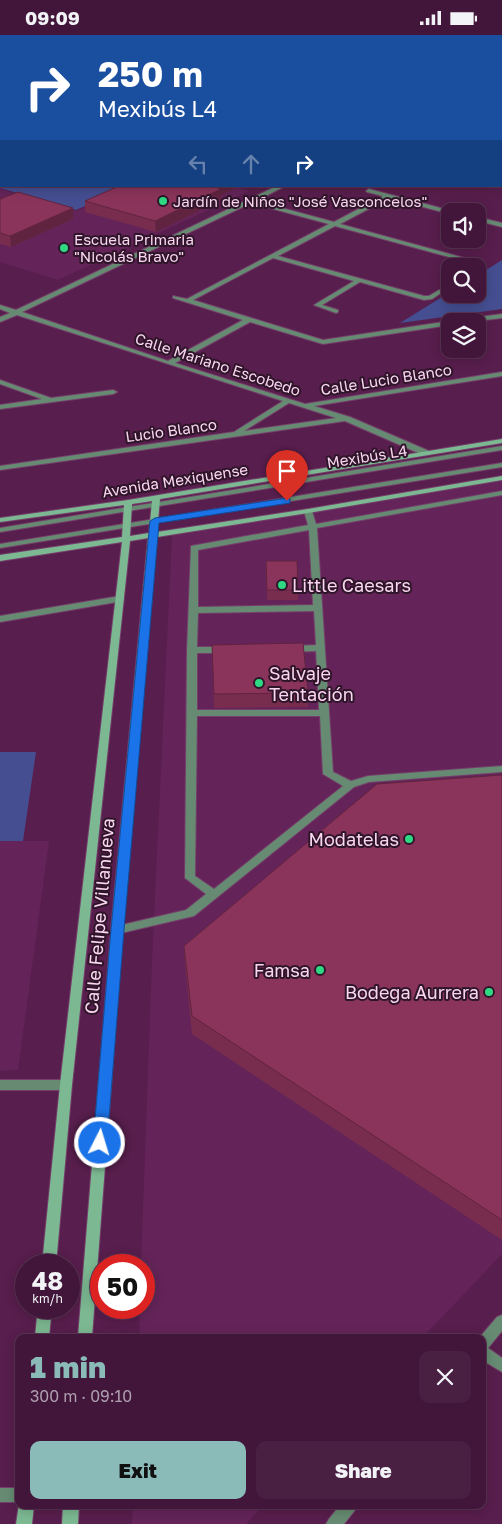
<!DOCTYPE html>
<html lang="en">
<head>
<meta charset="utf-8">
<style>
	body { margin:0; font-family:"Golos Text",sans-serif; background:#491f42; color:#f1f3f6; height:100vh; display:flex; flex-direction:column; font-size:19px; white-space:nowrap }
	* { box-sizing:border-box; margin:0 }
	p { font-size:16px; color:#ae9faf }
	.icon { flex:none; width:28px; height:28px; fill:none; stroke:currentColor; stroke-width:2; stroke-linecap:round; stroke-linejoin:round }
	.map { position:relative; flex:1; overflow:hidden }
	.sheet { position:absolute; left:15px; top:1299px; width:471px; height:175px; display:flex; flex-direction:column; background:#42163a; border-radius:10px; box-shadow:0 2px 12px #0003,0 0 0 1px #5a3554 }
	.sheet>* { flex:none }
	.hud { position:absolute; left:0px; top:0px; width:502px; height:152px; box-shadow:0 2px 12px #0003,0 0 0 1px #5a3554; background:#1a4fa0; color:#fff; overflow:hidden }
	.tools { position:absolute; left:441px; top:168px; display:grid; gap:10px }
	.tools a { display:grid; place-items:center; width:45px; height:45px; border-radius:10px; background:#42163a; box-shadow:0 2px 12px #0003,0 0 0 1px #5a3554; font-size:25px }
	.speed { position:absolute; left:15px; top:1219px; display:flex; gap:10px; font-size:25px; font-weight:700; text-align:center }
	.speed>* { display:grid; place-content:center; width:65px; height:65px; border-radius:50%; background:#42163a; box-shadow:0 2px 12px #0003,0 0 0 1px #5a3554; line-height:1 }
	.speed small { font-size:12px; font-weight:400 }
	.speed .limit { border:8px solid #d22; background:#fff; color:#111 }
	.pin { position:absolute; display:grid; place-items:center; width:42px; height:42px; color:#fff; margin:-51px -21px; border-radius:50% 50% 50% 0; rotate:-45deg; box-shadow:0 0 5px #0007 }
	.pin .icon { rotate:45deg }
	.me { position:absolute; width:55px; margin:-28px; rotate:5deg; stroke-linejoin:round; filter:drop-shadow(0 0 4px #0008) }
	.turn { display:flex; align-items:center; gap:18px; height:105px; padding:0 15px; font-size:22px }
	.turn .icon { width:65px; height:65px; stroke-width:2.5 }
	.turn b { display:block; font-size:35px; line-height:42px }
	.lanes { display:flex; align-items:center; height:48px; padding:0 15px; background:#0003; justify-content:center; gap:25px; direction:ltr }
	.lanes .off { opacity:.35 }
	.round { display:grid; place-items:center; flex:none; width:52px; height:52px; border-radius:10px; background:#491f42 }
	.summary { display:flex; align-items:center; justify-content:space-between; height:85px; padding:0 15px }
	h1 { font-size:30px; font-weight:800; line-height:38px; color:#8bbbb9 }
	.cta { display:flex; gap:10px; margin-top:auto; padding:10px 15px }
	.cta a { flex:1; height:58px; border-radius:10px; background:#8bbbb9; color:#111; font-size:20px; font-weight:800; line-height:58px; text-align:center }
	.cta a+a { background:#491f42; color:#f1f3f6 }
	.status { display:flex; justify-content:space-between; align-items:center; height:35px; padding:0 25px; background:#42163a; direction:ltr }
	.status svg { height:14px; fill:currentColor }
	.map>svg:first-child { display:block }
</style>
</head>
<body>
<div class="status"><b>09:09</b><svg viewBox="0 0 49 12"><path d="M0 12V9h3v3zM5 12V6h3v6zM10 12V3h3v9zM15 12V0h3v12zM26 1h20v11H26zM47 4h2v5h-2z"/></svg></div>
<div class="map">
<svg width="502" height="1489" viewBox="0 0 502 1489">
	<rect width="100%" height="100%" fill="#581e4d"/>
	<!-- built -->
	<path fill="#642459" d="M133,151H231L249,156L58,245L0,227V154L76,176Z
		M502,445V1219L423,1302H139L140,1273L144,1272V1230H141L152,926L172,500Z
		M0,806H49L18,1035L0,1036Z
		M133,1470H264L246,1489H132Z"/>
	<!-- green -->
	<path fill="#454e91" d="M0,86L1,151H130L76,175L0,153Z
		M502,225V274L400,288L450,257L478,259V240Z
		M0,717H36L23,806H0Z"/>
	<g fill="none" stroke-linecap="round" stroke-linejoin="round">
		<defs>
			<path id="service" d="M502,411V415L0,497V493Z
				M502,428V432L0,513V509Z
				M502,456V460L317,493L333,737L351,746L368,741L502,731V737L369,747L354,752L194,881L117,899L113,898L111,895L113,892L186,875L206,859L185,843L187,615L191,511L308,490L304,476L308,474L312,476L316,489ZM309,495L313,570L198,572V515ZM314,576L316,610L291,611L286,614L291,617L316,616L319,675H197V618H226L231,615L226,612H197L198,578ZM197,681H320L323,739L343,751L214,854L195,841Z"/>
			<path id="minor" d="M226,0H233L234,1H225Z
				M0,10H1V12H0Z
				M0,26H1V28H0Z
				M501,43H502L501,46Z
				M0,48H1V50H0Z
				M1,80V84L0,85V81Z
				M501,137H502V141H501Z
				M501,144L502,145V149L501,148Z
				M277,151H285L256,166L334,187L383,161L367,157L366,156L369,154L452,176H450V179L389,163L340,189L479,227L483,231L478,234V231L475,229L335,191L278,221L424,261H429L439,255L444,256L432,264L424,265L360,247L322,270L338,275V277L336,278L314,270L354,246L273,223L193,265L323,305L450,286V290L323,309L250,287L175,328L305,369L502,337V341L314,371L350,382L429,416V420H423L345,386L0,435V431L234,397L283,366L17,280L0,287V282L10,278L0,274V270L16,275ZM251,168L329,189L187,264L173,261V263L243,285L168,326L22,277ZM289,368L336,383L244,396Z
				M478,182L502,188V192L478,186Z
				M502,279V283L477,286H461L464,284Z
				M0,345L51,363L113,355L117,357L113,359L0,374V370L42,364L0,349Z
				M120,561L123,562L124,564L123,566L0,587V581Z
				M0,1045H66L70,1047L72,1050L70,1053L66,1055H0Z
				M502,1280V1296L488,1313L502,1323V1337L482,1325V1302H480L497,1282Z
				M0,1453H19V1467H0Z
				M340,1470H358L355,1475L344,1489H326L329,1484Z"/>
			<path id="secondary" d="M502,404V408L160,464L157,497L308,474L502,441V445L308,478L157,502L123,895L92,1302H78L111,895L148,503L130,506L72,1050L56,1230H42L60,1050L122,507L0,526V520L122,502L124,470L0,487V483L128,465ZM152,466L149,498L130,501L132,469Z
				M38,1272H52L49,1302H35Z
				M19,1469L34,1470L32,1489H16Z
				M63,1470H79L78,1489H62Z"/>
		</defs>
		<!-- service casing -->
		<use href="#service" stroke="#753f6b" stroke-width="2"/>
		<!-- minor casing -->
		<use href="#minor" stroke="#753f6b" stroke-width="2"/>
		<!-- secondary casing -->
		<use href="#secondary" stroke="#753f6b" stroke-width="2"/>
		<!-- service -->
		<use href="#service" fill="#668b72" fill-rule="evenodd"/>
		<!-- minor -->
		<use href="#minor" fill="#668b72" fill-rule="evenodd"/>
		<!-- secondary -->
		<use href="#secondary" fill="#7cb992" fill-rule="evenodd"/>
	</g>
	<!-- wall -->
	<path fill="#782d4e" d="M119,151H234V154L221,160V165L156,197L85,177V166Z
		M0,164L73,184L11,212L1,209H0Z
		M266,526L298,555V565H267Z
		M212,610L308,658V672L214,673Z
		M502,740V1205L192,999L185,929L184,911Z"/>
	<!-- shaded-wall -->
	<path fill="#612440" d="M218,151H234V154L221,160V165L156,197L155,186Z
		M73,173V184L11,212L10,201Z"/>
	<!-- building -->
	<path fill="#8b345b" stroke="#612440" d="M119,151H218L215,152L221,154L155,186L85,166Z
		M18,157L73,173L10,201L0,198V164Z
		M266,526H297L298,555H267Z
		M303,608L308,658L214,659L212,610Z
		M502,740V1185L192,981L184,911L377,749Z"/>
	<!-- route -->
	<path fill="#1a73e8" stroke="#114b97" d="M287,463L290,464V468L159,488L124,895L107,1108L105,1112L100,1114L95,1112L93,1108L111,895L150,486L155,483Z"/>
	<!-- markers -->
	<g fill="#2fd883" stroke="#2f1529" stroke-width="2">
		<circle cx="163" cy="166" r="5"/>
		<circle cx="64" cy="213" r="5"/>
		<circle cx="282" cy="550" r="5"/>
		<circle cx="259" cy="648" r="5"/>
		<circle cx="409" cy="804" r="5"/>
		<circle cx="320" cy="935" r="5"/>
		<circle cx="489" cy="957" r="5"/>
	</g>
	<g text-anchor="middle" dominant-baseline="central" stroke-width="4" stroke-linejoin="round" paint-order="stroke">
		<!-- far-poi labels -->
		<g font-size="15" fill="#fad6f1" stroke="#2f1529" text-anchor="start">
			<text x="173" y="166">Jardín de Niños "José Vasconcelos"</text>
			<text x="74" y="204">Escuela Primaria<tspan x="74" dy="17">"Nicolás Bravo"</tspan></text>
		</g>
		<!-- far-street labels -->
		<g font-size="15" fill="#fad6f1" stroke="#2f1529">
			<text transform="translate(218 329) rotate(18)">Calle Mariano Escobedo</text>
			<text transform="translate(386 344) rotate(-9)">Calle Lucio Blanco</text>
			<text transform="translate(171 395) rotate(-8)">Lucio Blanco</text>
			<text transform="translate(367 421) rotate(-9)">Mexibús L4</text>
			<text transform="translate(175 445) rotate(-9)">Avenida Mexiquense</text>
		</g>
		<!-- poi labels -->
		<g font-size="18" fill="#fad6f1" stroke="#2f1529" text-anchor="end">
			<text x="292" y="550" text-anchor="start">Little Caesars</text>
			<text x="269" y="638" text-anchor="start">Salvaje<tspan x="269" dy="21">Tentación</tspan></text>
			<text x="399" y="804">Modatelas</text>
			<text x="310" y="935">Famsa</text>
			<text x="479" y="957">Bodega Aurrera</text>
		</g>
		<!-- street labels -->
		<g font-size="18" fill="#fad6f1" stroke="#2f1529">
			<text transform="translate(99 881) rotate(-85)">Calle Felipe Villanueva</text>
		</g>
	</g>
</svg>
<div class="tools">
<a><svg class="icon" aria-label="sound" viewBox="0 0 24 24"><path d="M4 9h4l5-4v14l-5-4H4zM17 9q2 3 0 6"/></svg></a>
<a><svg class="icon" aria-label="search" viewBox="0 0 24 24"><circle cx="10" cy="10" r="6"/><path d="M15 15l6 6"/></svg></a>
<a><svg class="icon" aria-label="layers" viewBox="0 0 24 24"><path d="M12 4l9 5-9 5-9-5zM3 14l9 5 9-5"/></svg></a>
</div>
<div class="speed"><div>48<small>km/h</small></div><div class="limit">50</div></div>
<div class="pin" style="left:287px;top:466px;background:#d93025"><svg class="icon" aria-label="arrive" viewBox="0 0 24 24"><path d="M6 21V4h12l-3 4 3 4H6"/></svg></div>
<svg class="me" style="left:100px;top:1108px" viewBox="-20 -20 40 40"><circle r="17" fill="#1a73e8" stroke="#fff" stroke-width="3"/><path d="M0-11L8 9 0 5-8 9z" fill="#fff"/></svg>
<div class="hud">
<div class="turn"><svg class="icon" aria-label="right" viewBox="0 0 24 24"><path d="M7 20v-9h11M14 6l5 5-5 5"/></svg><div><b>250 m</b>Mexibús L4</div></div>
<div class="lanes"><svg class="icon off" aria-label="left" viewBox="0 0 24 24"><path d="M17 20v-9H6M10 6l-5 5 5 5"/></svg><svg class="icon off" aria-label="ahead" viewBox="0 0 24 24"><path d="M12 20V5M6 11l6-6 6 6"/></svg><svg class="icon" aria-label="right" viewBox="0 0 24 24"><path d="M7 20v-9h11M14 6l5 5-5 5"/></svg></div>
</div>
<section class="sheet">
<div class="summary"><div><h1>1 min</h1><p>300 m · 09:10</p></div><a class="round"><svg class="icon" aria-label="close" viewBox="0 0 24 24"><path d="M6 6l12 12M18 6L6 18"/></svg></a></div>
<div class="cta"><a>Exit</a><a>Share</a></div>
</section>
</div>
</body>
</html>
